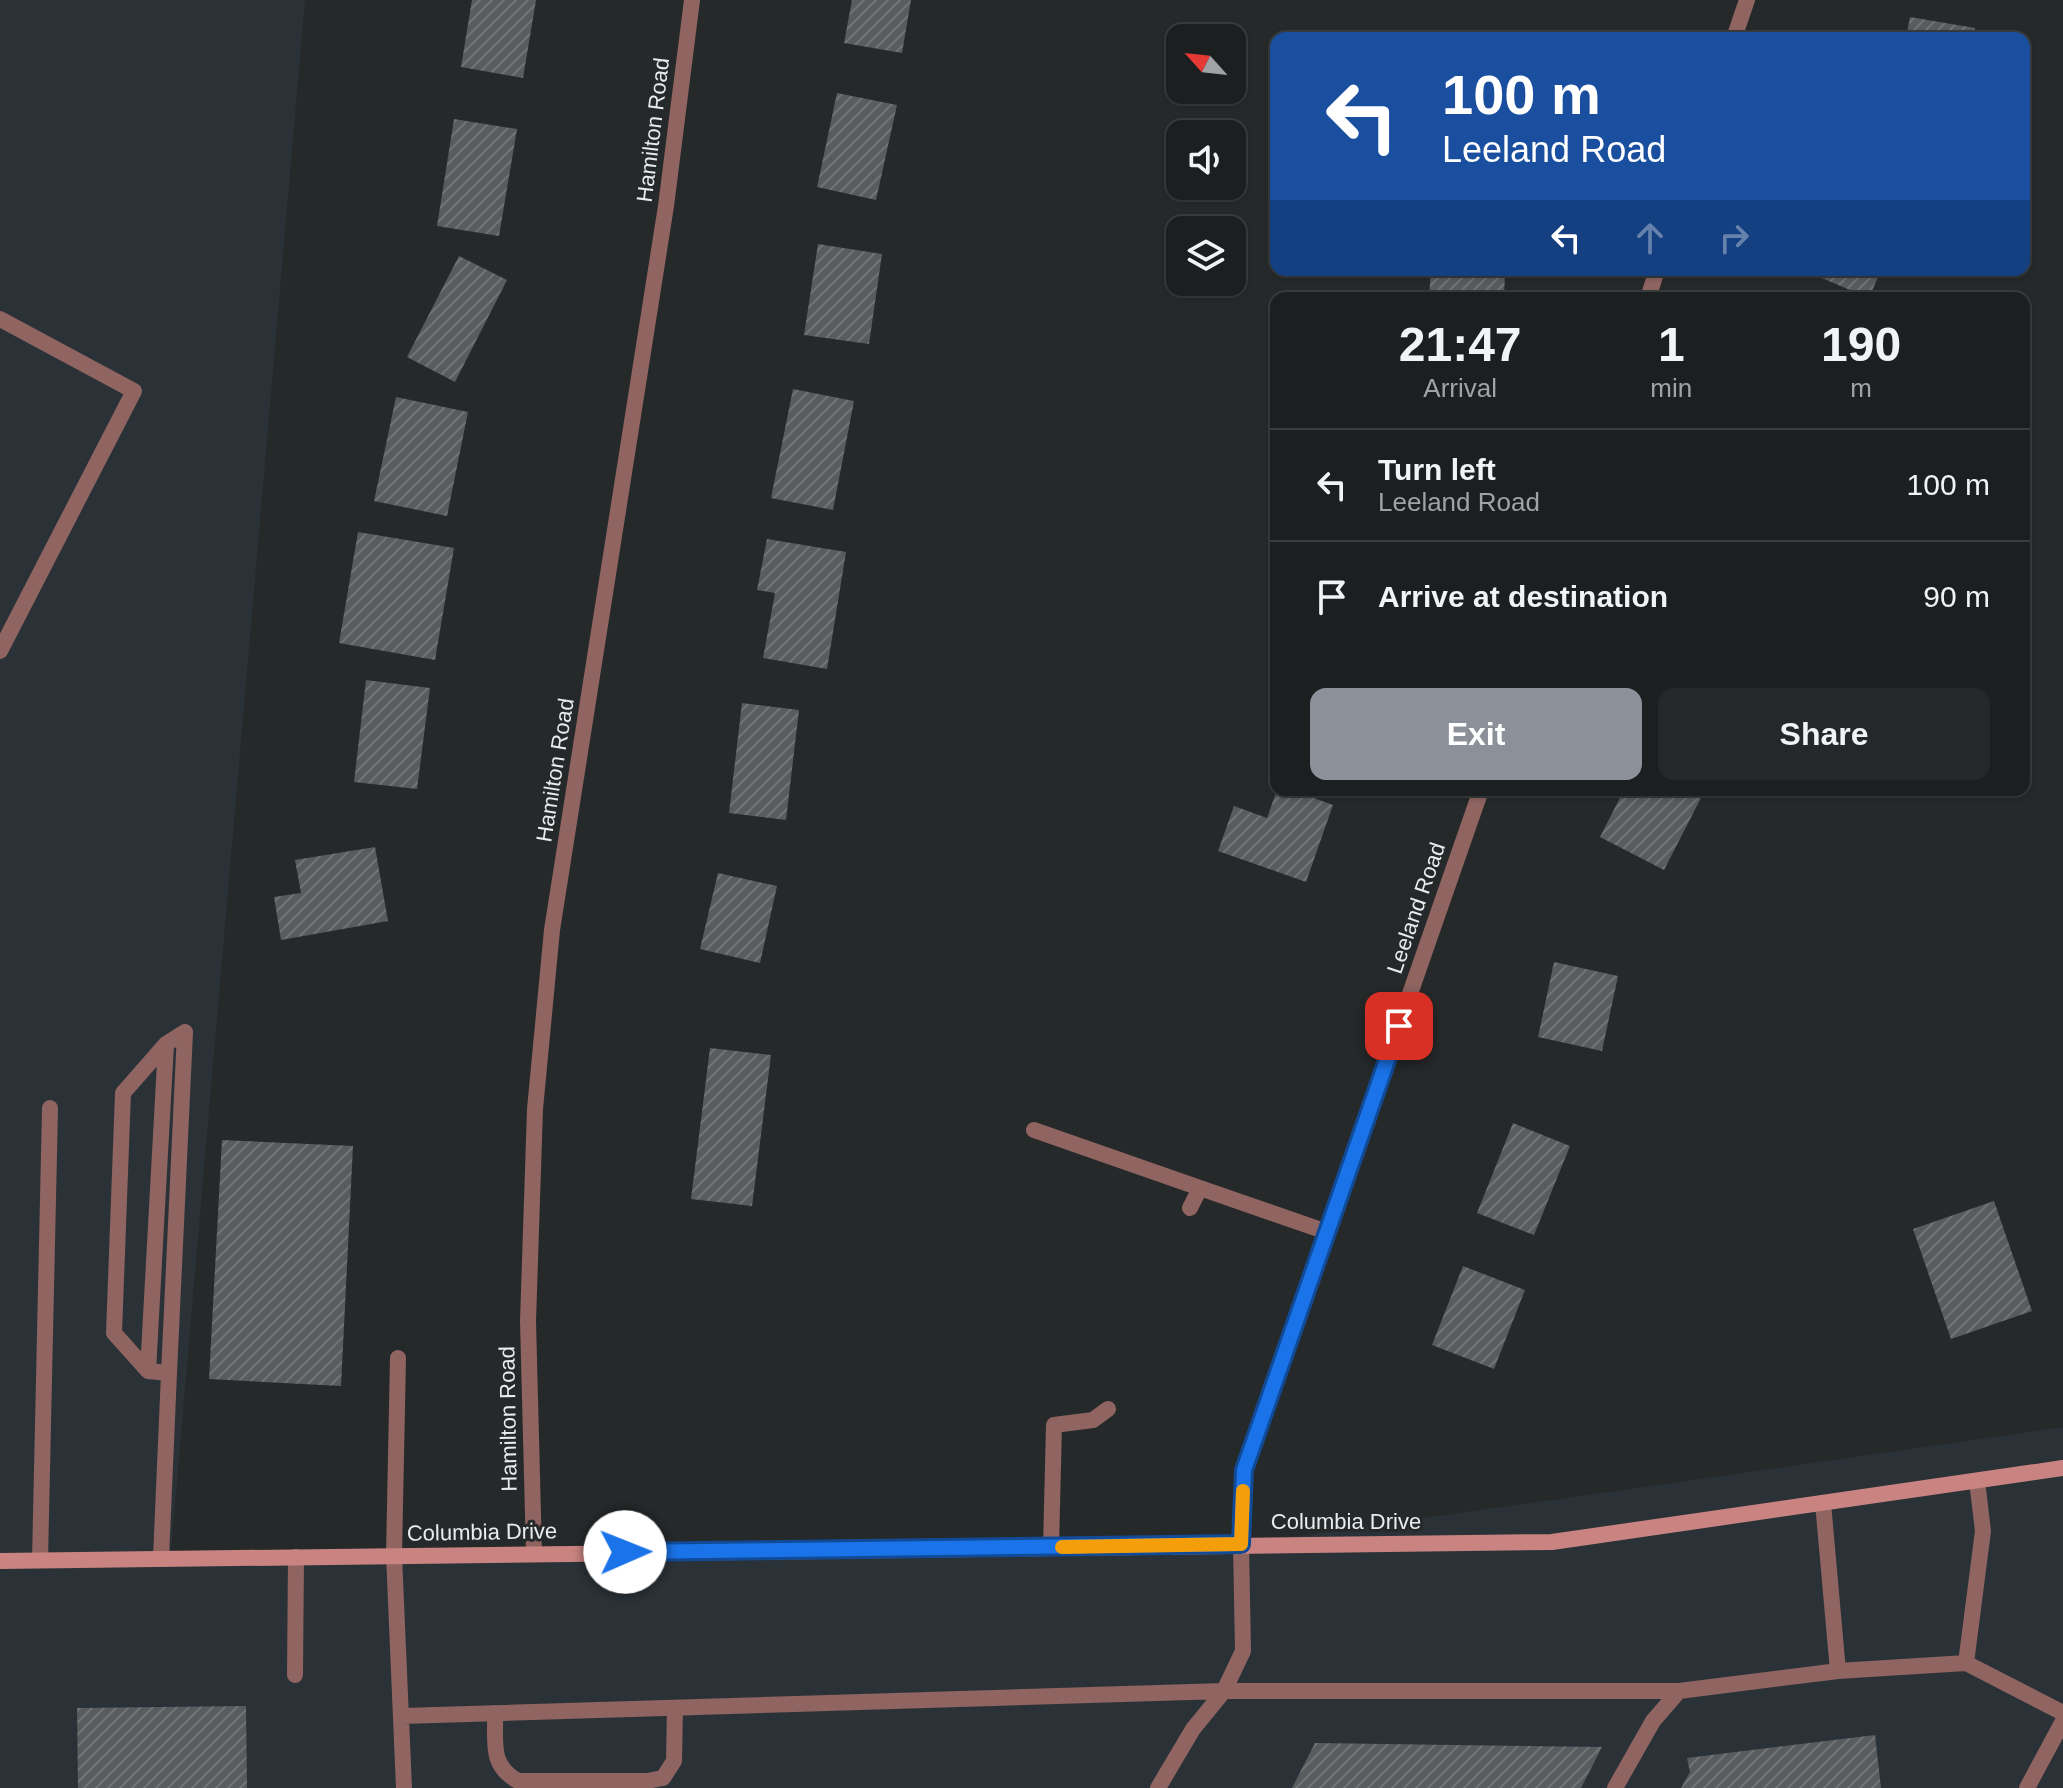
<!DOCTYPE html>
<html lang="en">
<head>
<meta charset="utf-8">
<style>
	body { margin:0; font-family:Arial,sans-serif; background:#252729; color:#f1f3f6; height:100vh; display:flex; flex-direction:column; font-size:30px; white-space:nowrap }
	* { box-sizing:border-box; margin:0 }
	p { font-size:26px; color:#a0a2a5 }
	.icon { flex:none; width:44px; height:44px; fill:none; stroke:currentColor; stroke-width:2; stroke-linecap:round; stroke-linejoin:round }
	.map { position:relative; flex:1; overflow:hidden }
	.side { position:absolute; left:1270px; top:292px; width:760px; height:504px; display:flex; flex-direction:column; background:#1c1f20; border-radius:16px; box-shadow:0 2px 6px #0004,0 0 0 2px #3a3d3e }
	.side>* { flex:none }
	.banner { position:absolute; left:1270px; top:32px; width:760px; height:244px; border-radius:16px; box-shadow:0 2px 6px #0004,0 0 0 2px #3a3d3e; background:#1a4fa0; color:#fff; overflow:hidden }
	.needle { width:52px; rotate:297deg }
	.fabs { position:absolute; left:1166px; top:24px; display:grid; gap:16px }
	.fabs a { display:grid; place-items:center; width:80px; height:80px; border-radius:16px; background:#1c1f20; box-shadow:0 2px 6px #0004,0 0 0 2px #3a3d3e; font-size:40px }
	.pin { position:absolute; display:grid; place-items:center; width:68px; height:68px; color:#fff; margin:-34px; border-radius:16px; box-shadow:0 4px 12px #0006 }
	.me { position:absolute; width:88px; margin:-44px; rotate:89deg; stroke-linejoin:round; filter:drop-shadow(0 0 6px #0008) }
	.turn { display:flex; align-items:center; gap:28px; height:168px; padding:0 40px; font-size:36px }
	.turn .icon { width:104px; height:104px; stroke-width:2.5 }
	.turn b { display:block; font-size:56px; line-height:68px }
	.lanes { display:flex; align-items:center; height:76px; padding:0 40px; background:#0003; justify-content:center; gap:40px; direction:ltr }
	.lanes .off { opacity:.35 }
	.eta { display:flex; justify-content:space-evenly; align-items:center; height:136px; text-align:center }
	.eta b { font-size:48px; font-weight:700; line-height:56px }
	.cta { display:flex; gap:16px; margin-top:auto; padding:16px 40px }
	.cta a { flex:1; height:92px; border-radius:16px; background:#8c9099; color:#fff; font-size:32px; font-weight:700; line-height:92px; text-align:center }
	.cta a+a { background:#252729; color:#f1f3f6 }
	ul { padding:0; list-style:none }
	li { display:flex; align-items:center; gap:24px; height:112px; padding:0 40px; border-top:2px solid #3a3d3e }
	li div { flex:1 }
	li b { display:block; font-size:30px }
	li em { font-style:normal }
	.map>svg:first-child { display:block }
</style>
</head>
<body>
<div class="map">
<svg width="2063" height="1788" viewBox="0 0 2063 1788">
	<defs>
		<pattern id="building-hatch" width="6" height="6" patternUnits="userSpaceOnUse" patternTransform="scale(2)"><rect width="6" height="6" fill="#595c5e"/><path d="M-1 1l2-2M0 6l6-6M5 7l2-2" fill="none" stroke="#717475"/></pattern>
	</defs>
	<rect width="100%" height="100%" fill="#26292a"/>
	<!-- built -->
	<path fill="#2a3237" d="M0,0H305L170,1562L1208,1549L2063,1427V1788H0Z"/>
	<!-- building -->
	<path fill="url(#building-hatch)" d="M472,0H536L523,78L461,67Z
		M852,0H911L902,53L844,43Z
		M1910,17L1975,28L1973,38H1906Z
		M837,93L897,105L876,200L817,187Z
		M454,119L517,129L499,236L437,226Z
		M818,244L882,254L869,344L804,335Z
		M459,256L507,280L455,382L407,357Z
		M1431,270H1505L1504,298H1429Z
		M1820,270H1881L1869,298L1817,276Z
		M793,389L854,401L833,510L771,498Z
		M396,397L468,412L447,516L374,501Z
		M358,532L454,548L435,660L339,643Z
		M767,539L846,552L827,669L763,658L775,593L757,590Z
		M366,680L430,688L417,789L354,782Z
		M742,703L799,710L786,820L729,813Z
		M1277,790H1292L1333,805L1306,882L1218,851L1234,806L1267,818Z
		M1624,790H1699L1704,792L1664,870L1600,837Z
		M375,847L388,921L281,940L274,897L301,893L295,860Z
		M718,873L777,886L760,963L700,949Z
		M1554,962L1618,976L1602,1051L1538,1037Z
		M710,1048L771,1055L752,1206L691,1199Z
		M1513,1123L1570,1146L1534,1235L1477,1213Z
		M222,1140L353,1146L341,1386L209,1379Z
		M1994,1201L2032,1311L1951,1339L1913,1229Z
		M1463,1266L1525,1290L1494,1369L1432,1345Z
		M246,1706L247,1788H78L77,1708Z
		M1875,1735L1881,1788H1681L1690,1772L1687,1758Z
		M1315,1743L1602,1747L1581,1788H1292Z"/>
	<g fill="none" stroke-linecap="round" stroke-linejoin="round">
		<!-- service -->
		<path stroke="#8f6461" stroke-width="16" d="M0,319L134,391L0,651
			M1034,1130L1200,1188L1190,1208
			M1200,1188L1327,1232
			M398,1358L394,1555L404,1788
			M148,1371L166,1044
			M169,1373L185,1032
			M1051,1547L1054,1425L1093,1420L1108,1409
			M161,1558L169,1373L148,1371L114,1333L123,1093L166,1044L185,1032
			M40,1560L50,1108
			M1966,1663L1983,1531L1977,1481
			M1838,1671L1966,1663L2063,1713
			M295,1675L296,1557
			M495,1713C496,1742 489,1765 518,1781H647L663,1778L674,1761L675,1708
			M402,1716L1224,1691H1679L1838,1671L1823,1503
			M1158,1788L1193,1729L1224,1691L1243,1651L1241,1544
			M1615,1788L1653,1721L1679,1691"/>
		<!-- minor -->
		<path stroke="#8f6461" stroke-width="16" d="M1734,38L1747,0
			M1648,298L1657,270
			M1241,1544L1244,1470L1481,790
			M534,1553L528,1321L535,1109L552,930L666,206L692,0
			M2027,1788L2063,1721"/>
		<!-- secondary -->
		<path stroke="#c98481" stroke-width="16" d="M0,1561L1552,1542L2063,1468"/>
	</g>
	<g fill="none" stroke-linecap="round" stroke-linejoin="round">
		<defs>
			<path id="route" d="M625,1552L1241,1544L1244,1470L1399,1026"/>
		</defs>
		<!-- route casing -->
		<use href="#route" stroke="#114b97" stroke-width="20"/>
		<!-- route -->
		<use href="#route" stroke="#1a73e8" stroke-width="14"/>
		<!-- slow -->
		<path stroke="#f59e0b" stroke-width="14" d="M1062,1547L1241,1544L1243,1491"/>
	</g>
	<g text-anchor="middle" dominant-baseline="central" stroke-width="6" stroke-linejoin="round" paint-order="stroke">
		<!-- street labels -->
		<g font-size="22" fill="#e9ebec" stroke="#26292a">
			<text transform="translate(653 130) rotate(-83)">Hamilton Road</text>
			<text transform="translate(555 770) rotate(-81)">Hamilton Road</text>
			<text transform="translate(1416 908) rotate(-71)">Leeland Road</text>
			<text transform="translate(508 1419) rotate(-91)">Hamilton Road</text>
			<text x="1346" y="1521">Columbia Drive</text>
			<text transform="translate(482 1532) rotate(-1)">Columbia Drive</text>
		</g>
	</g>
</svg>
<div class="fabs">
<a><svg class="needle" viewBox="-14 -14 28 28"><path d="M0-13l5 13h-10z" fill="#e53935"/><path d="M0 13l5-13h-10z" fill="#a0a2a5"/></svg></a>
<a><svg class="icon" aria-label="sound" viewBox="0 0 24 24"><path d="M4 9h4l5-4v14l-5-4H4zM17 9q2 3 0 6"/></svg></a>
<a><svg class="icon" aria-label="layers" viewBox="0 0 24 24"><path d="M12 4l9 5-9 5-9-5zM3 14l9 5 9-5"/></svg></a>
</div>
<div class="pin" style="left:1399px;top:1026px;background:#d93025"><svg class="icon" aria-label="arrive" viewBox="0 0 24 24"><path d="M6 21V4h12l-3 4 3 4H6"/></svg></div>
<svg class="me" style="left:625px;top:1552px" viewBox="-20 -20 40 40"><circle r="19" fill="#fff"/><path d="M0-13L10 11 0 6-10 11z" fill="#1a73e8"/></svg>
<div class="banner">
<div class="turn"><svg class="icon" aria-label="left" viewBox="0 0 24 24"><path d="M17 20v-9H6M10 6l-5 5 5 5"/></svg><div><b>100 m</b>Leeland Road</div></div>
<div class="lanes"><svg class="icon" aria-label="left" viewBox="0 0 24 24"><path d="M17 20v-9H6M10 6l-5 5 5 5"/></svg><svg class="icon off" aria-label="ahead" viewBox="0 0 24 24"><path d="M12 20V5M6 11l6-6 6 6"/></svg><svg class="icon off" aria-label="right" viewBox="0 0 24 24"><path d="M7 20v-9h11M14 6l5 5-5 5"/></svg></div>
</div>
<section class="side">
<div class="eta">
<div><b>21:47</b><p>Arrival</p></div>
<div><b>1</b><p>min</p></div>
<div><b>190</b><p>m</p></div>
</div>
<ul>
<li><svg class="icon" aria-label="left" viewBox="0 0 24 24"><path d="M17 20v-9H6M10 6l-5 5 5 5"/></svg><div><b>Turn left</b><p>Leeland Road</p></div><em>100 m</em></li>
<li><svg class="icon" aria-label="arrive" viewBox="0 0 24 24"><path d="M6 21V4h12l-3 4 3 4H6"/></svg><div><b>Arrive at destination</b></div><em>90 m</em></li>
</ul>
<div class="cta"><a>Exit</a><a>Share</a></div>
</section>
</div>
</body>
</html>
